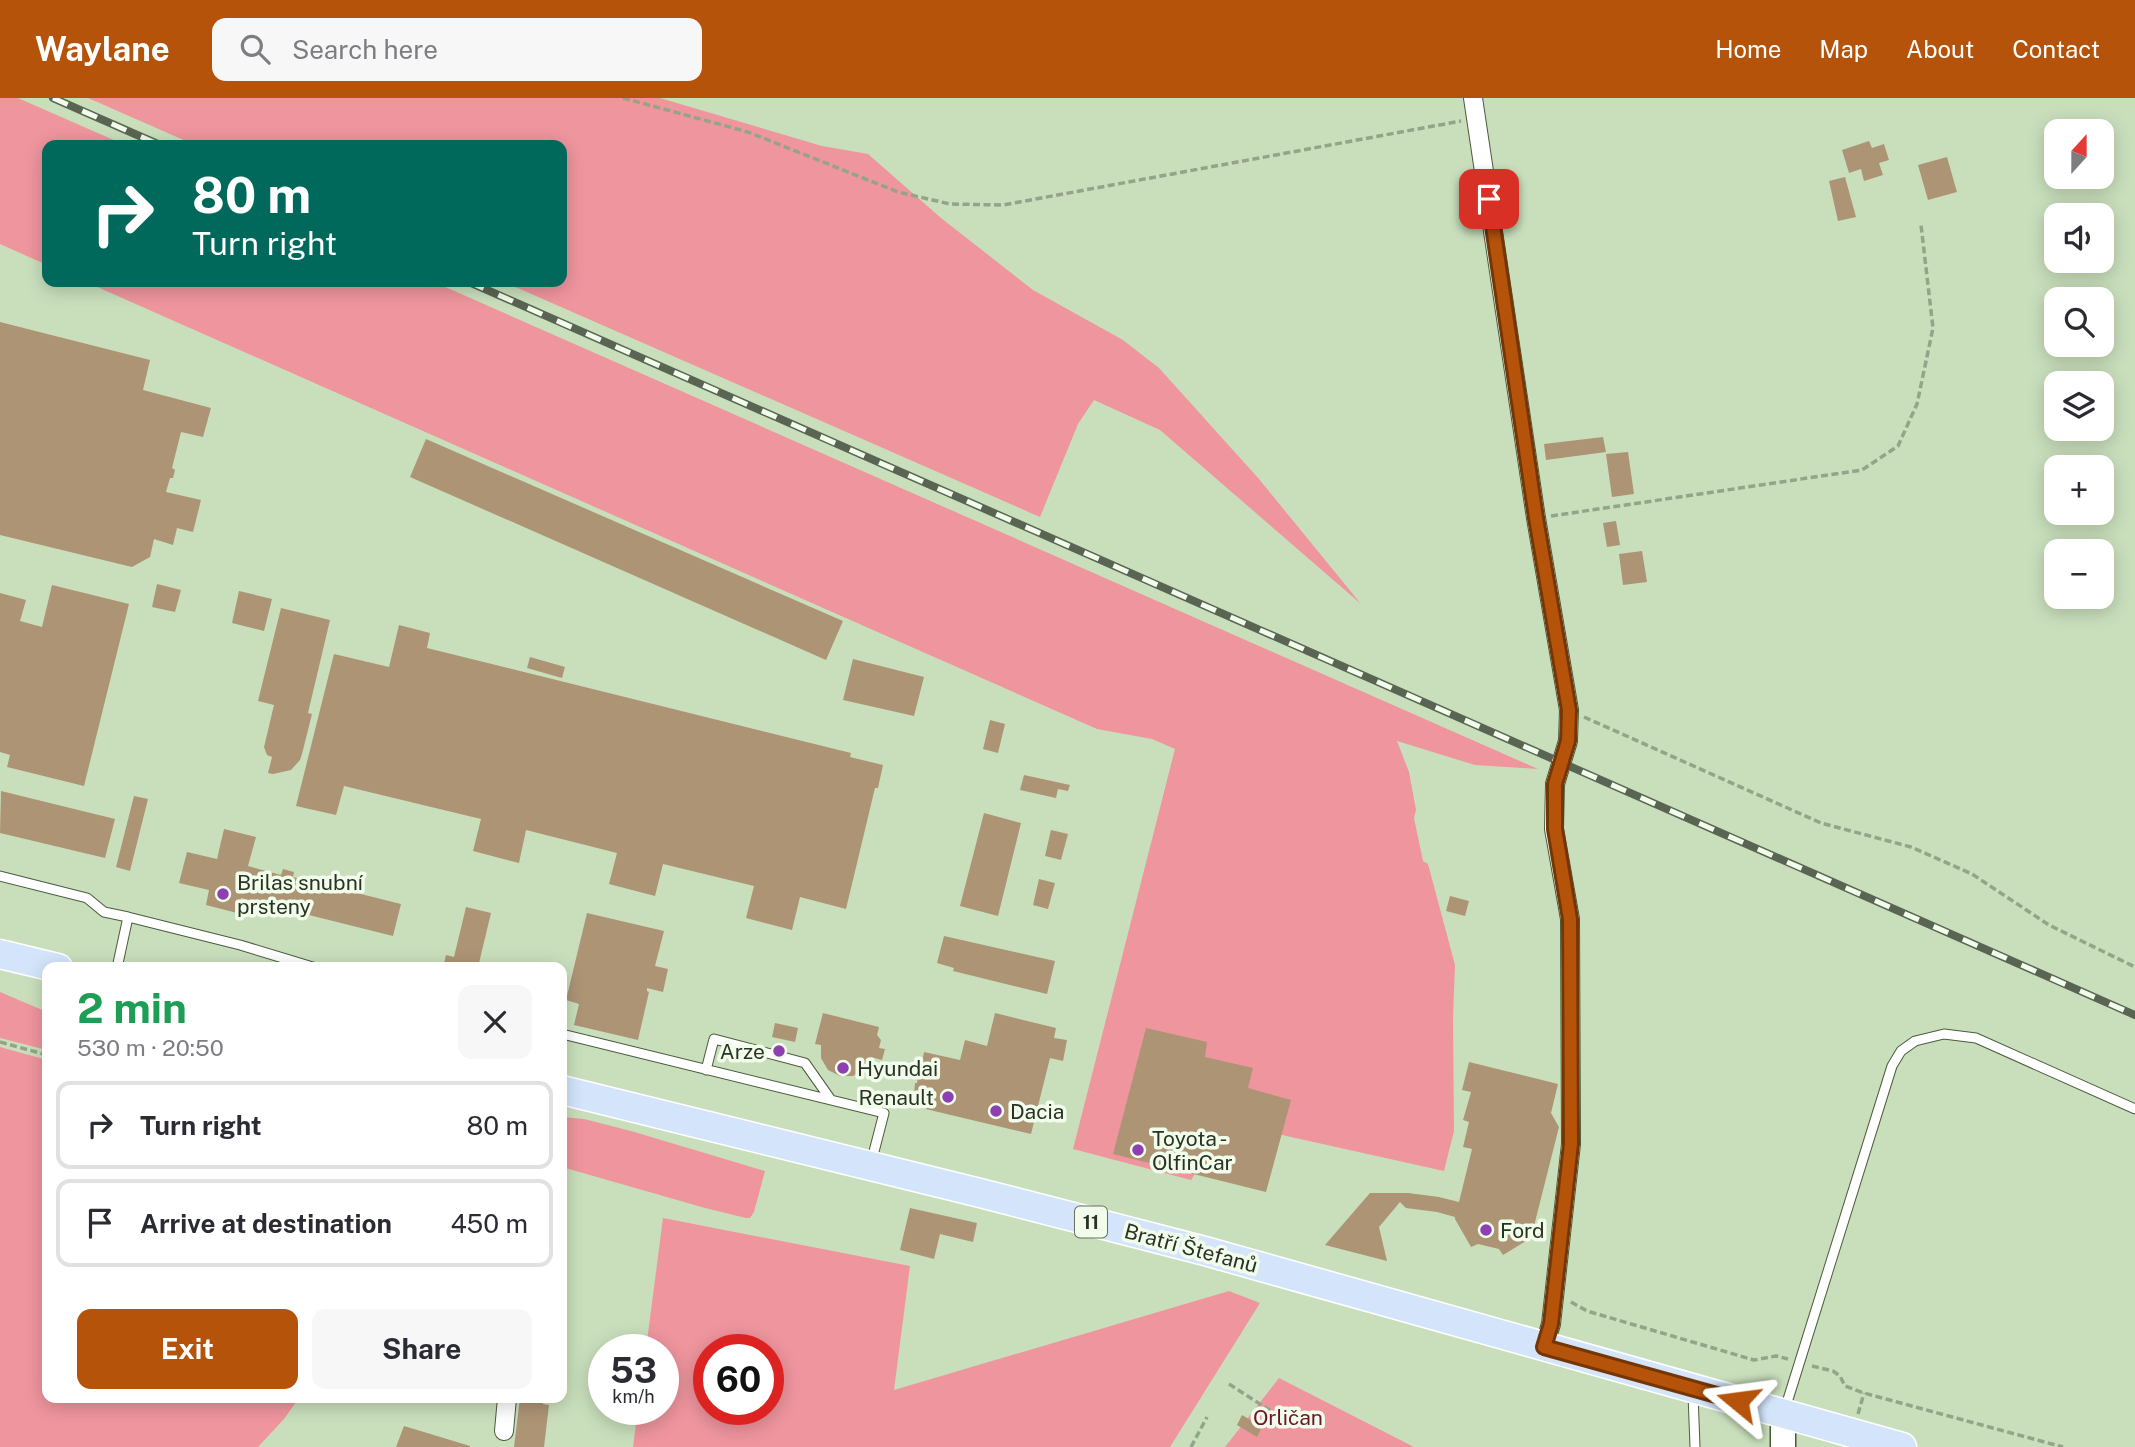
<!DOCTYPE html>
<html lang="en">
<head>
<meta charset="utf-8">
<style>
	body { margin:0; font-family:"Public Sans",sans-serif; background:#f7f7f7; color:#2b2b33; height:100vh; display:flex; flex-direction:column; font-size:26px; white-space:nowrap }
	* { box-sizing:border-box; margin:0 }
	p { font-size:23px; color:#7c7c81 }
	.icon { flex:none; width:38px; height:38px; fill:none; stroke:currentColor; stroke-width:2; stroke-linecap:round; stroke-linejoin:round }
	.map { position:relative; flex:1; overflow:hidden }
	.panel { position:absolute; left:42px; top:864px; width:525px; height:441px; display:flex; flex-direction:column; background:#fff; border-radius:14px; box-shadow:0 4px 18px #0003 }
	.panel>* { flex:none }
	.hud { position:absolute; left:42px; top:42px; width:525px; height:147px; border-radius:14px; box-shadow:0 4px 18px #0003; background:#00695c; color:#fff; overflow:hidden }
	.needle { width:46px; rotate:21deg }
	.tools { position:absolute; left:2044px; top:21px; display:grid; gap:14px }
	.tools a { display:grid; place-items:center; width:70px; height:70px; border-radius:14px; background:#fff; box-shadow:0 4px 18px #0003; font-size:35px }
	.speed { position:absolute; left:588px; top:1236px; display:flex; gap:14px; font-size:35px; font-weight:700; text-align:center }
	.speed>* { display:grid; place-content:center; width:91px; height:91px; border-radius:50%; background:#fff; box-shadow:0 4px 18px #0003; line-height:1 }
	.speed small { font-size:18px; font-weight:400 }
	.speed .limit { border:10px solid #d22; background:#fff; color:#111 }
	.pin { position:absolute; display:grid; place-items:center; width:60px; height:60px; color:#fff; margin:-30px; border-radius:14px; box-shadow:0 4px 10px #0006 }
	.me { position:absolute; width:77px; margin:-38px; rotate:286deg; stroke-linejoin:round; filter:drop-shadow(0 0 5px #0008) }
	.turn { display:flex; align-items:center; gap:24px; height:147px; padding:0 35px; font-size:32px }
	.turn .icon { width:91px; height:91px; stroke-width:2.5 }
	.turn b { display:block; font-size:49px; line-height:60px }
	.round { display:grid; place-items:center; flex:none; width:74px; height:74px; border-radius:14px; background:#f7f7f7 }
	.summary { display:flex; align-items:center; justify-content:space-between; height:119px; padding:0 35px }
	h1 { font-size:42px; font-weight:700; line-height:52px; color:#1e9e55 }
	.cta { display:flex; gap:14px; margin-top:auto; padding:14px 35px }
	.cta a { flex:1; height:80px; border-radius:14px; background:#b45309; color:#fff; font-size:28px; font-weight:700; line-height:80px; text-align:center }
	.cta a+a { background:#f7f7f7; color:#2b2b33 }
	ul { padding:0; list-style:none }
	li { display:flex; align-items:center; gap:21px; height:88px; margin:0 14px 10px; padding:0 21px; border:4px solid #e1e1e2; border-radius:14px }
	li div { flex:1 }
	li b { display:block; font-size:26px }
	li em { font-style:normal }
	header { display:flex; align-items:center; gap:42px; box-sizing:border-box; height:98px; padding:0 35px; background:#b45309; color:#fff }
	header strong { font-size:33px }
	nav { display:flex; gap:38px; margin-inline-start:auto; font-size:24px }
	.search { width:490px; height:63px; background:#f7f7f7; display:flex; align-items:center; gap:18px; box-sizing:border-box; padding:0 24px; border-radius:14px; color:#7c7c81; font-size:26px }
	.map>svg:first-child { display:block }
</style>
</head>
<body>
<header>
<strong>Waylane</strong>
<div class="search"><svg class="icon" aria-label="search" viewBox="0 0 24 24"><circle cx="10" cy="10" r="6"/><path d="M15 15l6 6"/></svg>Search here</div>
<nav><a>Home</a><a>Map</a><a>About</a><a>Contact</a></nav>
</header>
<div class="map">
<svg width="2135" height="1349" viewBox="0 0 2135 1349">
	<rect width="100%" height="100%" fill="#c9dfbc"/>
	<!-- green -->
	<path fill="#ef959e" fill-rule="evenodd" d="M0,0H18L125,47H47V167L0,146Z
		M88,0H660L822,48L868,56L941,120L1033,192L1123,242L1159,270L1259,381L1361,506L1160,332L1094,302L1078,326L1040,419L504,184H562V47H195Z
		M86,184H434L1538,671L1475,667L1397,643L1409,674L1416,712L1414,720L1423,763L1428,766L1455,867L1453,920L1454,1033L1444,1073L1282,1037L1223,1033L1191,1082L1073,1051L1175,651L1152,641L1097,631Z
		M0,894L47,914V952L0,940Z
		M0,949L47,962V1300H299L284,1321L258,1349H0Z
		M562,1019L584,1021L631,1033L765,1073L754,1114L750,1120H746L705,1110L562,1069Z
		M663,1120L910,1168L894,1292L1229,1193L1260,1205L1170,1349H633L638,1311H663V1251H646ZM709,1251H768V1311H709Z
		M1279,1280L1414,1349H1225Z"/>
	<!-- building -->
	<path fill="#ad9475" d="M1869,43L1872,50L1884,46L1889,62L1879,65L1883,77L1864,83L1861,71L1849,75L1842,52Z
		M1947,59L1957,94L1928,102L1918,67Z
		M1845,79L1856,119L1838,123L1829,83Z
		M0,224L150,262L143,292L211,310L203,339L181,334L172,370L175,372L173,380H170L166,394L201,402L193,434L177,430L173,447L154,441L150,459L132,469L0,437Z
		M1603,339L1606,354L1546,362L1544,346Z
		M426,341L843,523L826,562L410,379Z
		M1628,354L1634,396L1612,399L1606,356Z
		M1616,423L1620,447L1607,449L1603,425Z
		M1642,453L1647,484L1623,487L1619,456Z
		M157,486L181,492L175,514L152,509Z
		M52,487L129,506L84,688L7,669L10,657L0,654V495L26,502L20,523L42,529Z
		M239,493L272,501L264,533L232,525Z
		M281,510L330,522L308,615L312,616L302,656L300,662L291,672L273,676L268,675L272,659L267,657L264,649L274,607L258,603Z
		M399,527L430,535L427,550L851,655L850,659L883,667L878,690H875L846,811L800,799L792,832L746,820L754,788L663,766L655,798L609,786L617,755L526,732L519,765L473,753L481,721L344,688L336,717L296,708L334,556L389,569Z
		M530,559L565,569L562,580L527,570Z
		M853,561L924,579L914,618L843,602Z
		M990,622L1005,626L998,655L983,651Z
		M1024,677L1070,687L1068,693L1058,691L1056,700L1020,692Z
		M1,693L115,721L105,760L0,735Z
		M134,698L148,701L130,773L116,769Z
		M984,715L1021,725L998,818L960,808Z
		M224,731L256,739L248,768L281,777L283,771L294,774L293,779L401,806L393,838L241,800L237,815L206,807L209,792L179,785L187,754L217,761Z
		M1051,732L1068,736L1061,762L1045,758Z
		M1039,781L1055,785L1048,811L1033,807Z
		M1450,798L1469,803L1465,818L1446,813Z
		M466,809L491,815L479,865L495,870H443L446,857L454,859Z
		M587,815L664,833L655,868L668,871L663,894L647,890V893L649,894L638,942L574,927L579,906L566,902Z
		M944,838L1055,863L1047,896L953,873L954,870L937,865Z
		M823,915L879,929L877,937L881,942L879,950L885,951L882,962L871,959L864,971L853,978H840L828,972L821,960V947L815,946Z
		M995,915L1056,930L1054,940L1067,942L1063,963L1050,960L1031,1036L913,1008L915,985H917L919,970L921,971L924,954L960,962L965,942L987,948Z
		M775,925L798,930L795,944L772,939Z
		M1146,930L1207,944L1205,959L1253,970L1248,990L1291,1002L1266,1094L1113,1056Z
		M1469,964L1558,986L1551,1015L1559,1029L1531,1140L1503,1157L1499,1151L1478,1146L1471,1149L1455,1121V1119L1437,1114L1406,1110L1400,1104L1379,1129L1387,1163L1325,1147L1370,1095H1408L1439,1099L1459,1104L1472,1051L1463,1049L1469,1024L1463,1022L1471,994L1462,992Z
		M910,1110L977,1125L973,1144L940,1136L934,1161L900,1152Z
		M520,1300H544L543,1306L549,1307L544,1349H514Z
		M1242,1317L1262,1329L1257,1339L1237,1327Z
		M404,1328L470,1348V1349H396Z"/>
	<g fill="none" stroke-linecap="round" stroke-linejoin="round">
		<defs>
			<path id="lane" d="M0,778L87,800L104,814L128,819
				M117,870L128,819L240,847L316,870
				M562,936L884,1015L871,1065
				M706,972L714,941L805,965L831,1002
				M1693,1296L1695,1349
				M1785,1311L1892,968L1901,953L1915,943L1944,936L1976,940L2135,1011"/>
			<path id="street" d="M1473,0L1536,420L1569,612L1568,643L1555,686L1554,731L1570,821L1571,1046L1551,1226L1544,1249
				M504,1333L507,1300"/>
			<path id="secondary" d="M1783,1349V1316"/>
			<path id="primary" d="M0,856L58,870
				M562,992L976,1094L1205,1153L1902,1349"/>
		</defs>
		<!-- lane casing -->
		<use href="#lane" stroke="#4a5c3e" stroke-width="11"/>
		<!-- street casing -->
		<use href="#street" stroke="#4a5c3e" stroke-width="20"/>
		<!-- secondary casing -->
		<use href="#secondary" stroke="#4a5c3e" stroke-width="27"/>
		<!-- primary casing -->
		<use href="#primary" stroke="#fff" stroke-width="31"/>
		<!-- path -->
		<path stroke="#93a489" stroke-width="3.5" stroke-dasharray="7 3.5" stroke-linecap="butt" d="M623,0L748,34L898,94L950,106L1003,107L1461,23
			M1551,418L1862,372L1898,348L1917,306L1933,230L1921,127
			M1584,619L1821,725L1911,749L1972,776L2049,827L2135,869
			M0,944L47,957
			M1571,1204L1587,1213L1754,1262L1776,1258L1788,1261
			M1812,1268L1833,1273L1840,1278L1845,1288L1864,1295L2063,1349
			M1229,1286L1294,1328
			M1858,1316L1864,1295
			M1191,1349L1207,1319"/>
		<!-- lane -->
		<use href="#lane" stroke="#fff" stroke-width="9"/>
		<!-- street -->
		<use href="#street" stroke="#fff" stroke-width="18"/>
		<!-- secondary -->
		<use href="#secondary" stroke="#fff" stroke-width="24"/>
		<!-- primary -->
		<use href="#primary" stroke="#d4e5fb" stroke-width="28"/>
		<defs>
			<path id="rail" d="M53,0L160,47
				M469,184L2135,917"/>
		</defs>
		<!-- rail casing -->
		<use href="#rail" stroke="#596552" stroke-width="8"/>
		<!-- rail -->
		<use href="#rail" stroke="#f1fcea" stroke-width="5" stroke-dasharray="16" stroke-linecap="butt"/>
	</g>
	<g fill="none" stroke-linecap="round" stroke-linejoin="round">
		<defs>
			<path id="route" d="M1489,101L1536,420L1569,612L1568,643L1555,686V731L1570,821L1571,1046L1551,1226L1544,1249L1738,1303"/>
		</defs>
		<!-- route casing -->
		<use href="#route" stroke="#753606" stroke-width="18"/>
		<!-- route -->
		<use href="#route" stroke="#b45309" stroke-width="12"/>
	</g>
	<!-- markers -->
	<g fill="#8d40b0" stroke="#f1fcea" stroke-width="2.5">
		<circle cx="223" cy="796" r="7"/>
		<circle cx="779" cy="953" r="7"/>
		<circle cx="843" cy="970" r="7"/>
		<circle cx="948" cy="999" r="7"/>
		<circle cx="996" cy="1013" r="7"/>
		<circle cx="1138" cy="1052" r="7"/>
		<circle cx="1486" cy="1132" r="7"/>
	</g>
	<g text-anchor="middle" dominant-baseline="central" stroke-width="7" stroke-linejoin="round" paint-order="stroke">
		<!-- shield labels -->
		<rect fill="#f1fcea" stroke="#666f60" stroke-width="2" x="1075" y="1108.5" width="32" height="31" rx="5"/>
		<g font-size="19" font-weight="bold" fill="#2a3225">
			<text x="1091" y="1124">11</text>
		</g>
		<!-- poi labels -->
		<g font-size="21" fill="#2a3225" stroke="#f1fcea" text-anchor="start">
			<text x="237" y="784">Brilas snubní<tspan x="237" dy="24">prsteny</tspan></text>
			<text x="765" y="953" text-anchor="end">Arze</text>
			<text x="857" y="970">Hyundai</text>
			<text x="934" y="999" text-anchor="end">Renault</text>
			<text x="1010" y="1013">Dacia</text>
			<text x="1152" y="1040">Toyota -<tspan x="1152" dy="24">OlfinCar</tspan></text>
			<text x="1500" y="1132">Ford</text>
		</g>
		<!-- street labels -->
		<g font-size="21" fill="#2a3225" stroke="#f1fcea">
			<text transform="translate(1191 1150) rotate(15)">Bratří Štefanů</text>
		</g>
		<!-- park labels -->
		<g font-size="21" fill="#6a1528" stroke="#f1fcea">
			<text x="1288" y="1319">Orličan</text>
		</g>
	</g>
</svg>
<div class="tools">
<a><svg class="needle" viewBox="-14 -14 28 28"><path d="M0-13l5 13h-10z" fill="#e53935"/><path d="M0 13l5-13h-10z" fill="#7c7c81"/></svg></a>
<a><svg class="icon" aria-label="sound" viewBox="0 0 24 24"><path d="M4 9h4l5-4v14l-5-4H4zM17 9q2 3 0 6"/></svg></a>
<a><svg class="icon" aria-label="search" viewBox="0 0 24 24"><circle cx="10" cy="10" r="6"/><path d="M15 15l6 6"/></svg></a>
<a><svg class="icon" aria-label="layers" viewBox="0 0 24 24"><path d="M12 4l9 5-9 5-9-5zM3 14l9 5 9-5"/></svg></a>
<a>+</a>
<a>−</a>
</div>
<div class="speed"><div>53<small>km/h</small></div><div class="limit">60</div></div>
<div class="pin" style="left:1489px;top:101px;background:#d93025"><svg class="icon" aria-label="arrive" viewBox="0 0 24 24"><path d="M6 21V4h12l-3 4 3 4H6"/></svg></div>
<svg class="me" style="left:1738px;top:1303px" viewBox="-20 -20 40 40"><path d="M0-17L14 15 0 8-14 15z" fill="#b45309" stroke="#fff" stroke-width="4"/></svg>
<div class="hud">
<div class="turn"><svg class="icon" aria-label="right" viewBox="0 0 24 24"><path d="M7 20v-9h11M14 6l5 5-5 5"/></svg><div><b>80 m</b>Turn right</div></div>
</div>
<section class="panel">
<div class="summary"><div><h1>2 min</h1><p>530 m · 20:50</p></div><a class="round"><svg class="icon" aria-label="close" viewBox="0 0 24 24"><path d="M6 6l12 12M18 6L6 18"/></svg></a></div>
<ul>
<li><svg class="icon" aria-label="right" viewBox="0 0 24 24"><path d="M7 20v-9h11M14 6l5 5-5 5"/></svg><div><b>Turn right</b></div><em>80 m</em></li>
<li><svg class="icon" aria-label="arrive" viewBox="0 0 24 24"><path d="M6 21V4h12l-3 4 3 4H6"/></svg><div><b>Arrive at destination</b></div><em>450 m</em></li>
</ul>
<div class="cta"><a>Exit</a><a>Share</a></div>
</section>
</div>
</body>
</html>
